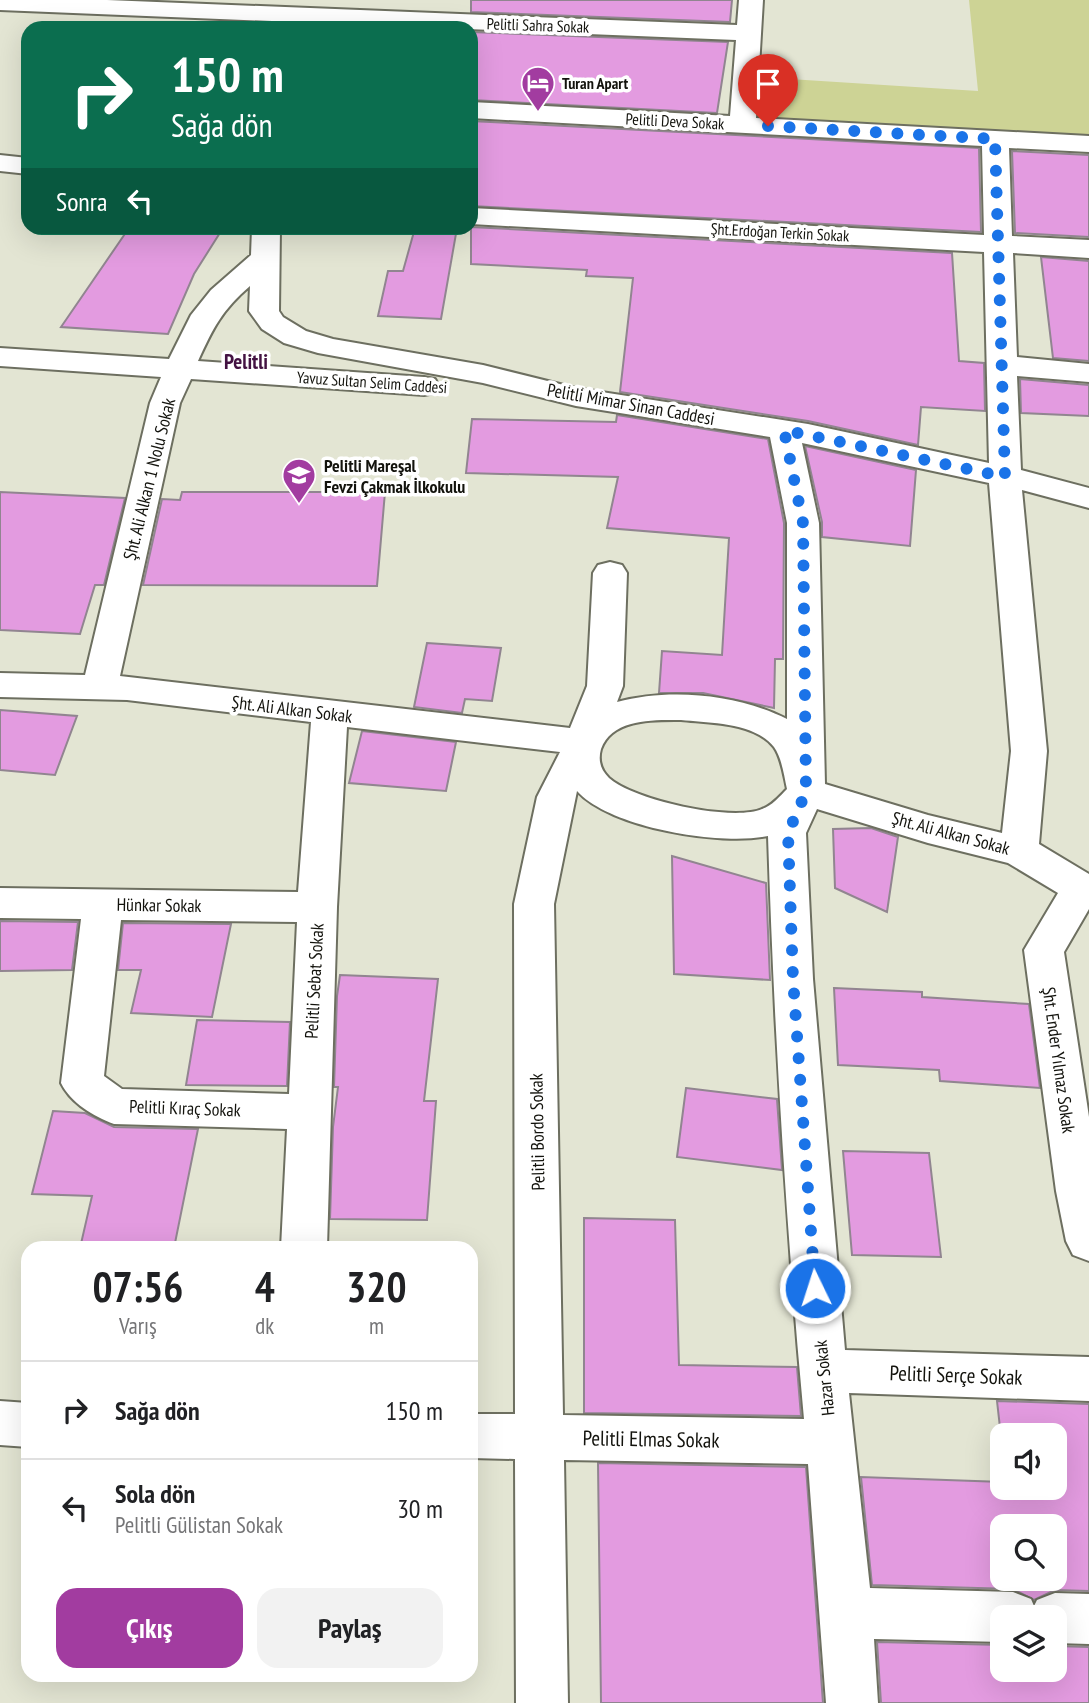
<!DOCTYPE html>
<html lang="tr">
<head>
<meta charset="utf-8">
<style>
	body { margin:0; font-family:"PT Sans Narrow",sans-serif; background:#f2f2f2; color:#202124; height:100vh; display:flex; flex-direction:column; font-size:26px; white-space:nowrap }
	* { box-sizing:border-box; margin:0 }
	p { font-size:23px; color:#757577 }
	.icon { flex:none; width:38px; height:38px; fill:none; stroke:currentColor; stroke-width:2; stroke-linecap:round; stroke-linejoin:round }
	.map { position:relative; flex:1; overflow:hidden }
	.panel { position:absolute; left:21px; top:1241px; width:457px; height:441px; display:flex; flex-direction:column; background:#fff; border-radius:21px; box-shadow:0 7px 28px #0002 }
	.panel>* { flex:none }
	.top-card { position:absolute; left:21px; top:21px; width:457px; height:214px; border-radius:21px; box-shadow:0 7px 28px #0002; background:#0b6e4f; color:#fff; overflow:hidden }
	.fabs { position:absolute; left:990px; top:1423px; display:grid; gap:14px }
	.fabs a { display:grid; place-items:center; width:77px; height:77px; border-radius:14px; background:#fff; box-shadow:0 7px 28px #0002; font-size:35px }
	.pin { position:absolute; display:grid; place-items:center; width:60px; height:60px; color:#fff; margin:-72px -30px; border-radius:50% 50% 50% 0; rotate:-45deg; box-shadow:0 0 7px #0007 }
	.pin .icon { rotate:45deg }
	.me { position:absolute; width:77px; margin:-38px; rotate:356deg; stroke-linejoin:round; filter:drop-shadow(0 0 5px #0008) }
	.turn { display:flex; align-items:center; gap:24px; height:147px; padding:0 35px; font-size:32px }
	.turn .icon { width:91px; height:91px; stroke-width:2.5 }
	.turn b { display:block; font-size:49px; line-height:60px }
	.then { display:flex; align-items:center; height:66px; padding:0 35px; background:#0003; gap:14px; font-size:26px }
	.eta { display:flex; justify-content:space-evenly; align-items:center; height:119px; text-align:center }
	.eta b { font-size:42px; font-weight:600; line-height:49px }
	.cta { display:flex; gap:14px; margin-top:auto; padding:14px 35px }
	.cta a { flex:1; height:80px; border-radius:21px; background:#a23ca0; color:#fff; font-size:28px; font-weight:600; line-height:80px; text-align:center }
	.cta a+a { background:#f2f2f2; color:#202124 }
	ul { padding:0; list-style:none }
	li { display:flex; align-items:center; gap:21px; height:98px; padding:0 35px; border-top:2px solid #e0e0e0 }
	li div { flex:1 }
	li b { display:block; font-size:26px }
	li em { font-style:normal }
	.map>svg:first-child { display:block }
</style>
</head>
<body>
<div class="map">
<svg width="1089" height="1703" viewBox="0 0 1089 1703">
	<rect width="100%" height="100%" fill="#e3e5d3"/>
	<!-- green -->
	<path fill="#cdd395" d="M969,0H1089V144L753,121L757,77L978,91Z"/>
	<!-- building -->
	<path fill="#e39be0" stroke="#918590" stroke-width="2" fill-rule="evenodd" d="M471,0H732L730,22L471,12Z
		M471,32L728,42L717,113L471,100Z
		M471,121L979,148L981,232L471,206Z
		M1012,151L1089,155V237L1015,233Z
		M471,227L952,253L959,361L984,363L985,411L921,407L918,445L808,421L620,392L633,278L586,276L587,270L471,264Z
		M129,228H223L194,274L168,334L61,327Z
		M415,228H457L441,319L378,316L388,271H403Z
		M1041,257L1089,261V361L1053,358Z
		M1020,379L1089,385V416L1021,413Z
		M617,415L768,439L784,523L783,659H775L774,708L703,693H659L662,651L722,655L729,538L607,528L618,477L466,473L472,419L616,422Z
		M805,446L916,470L910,546L822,537V522Z
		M0,492L125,498L104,585H95L80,634L0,630Z
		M182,492H385L377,586L143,585L162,499L180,500Z
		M427,643L501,648L492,701L465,699L462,713L414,707Z
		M0,710L77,716L55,775L0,770Z
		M362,731L456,742L446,791L349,783Z
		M871,828L898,837L887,912L835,888L833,829Z
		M672,856L766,883L770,980L674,974Z
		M0,921L78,922L72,970L0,971Z
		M123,923L231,924L212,1017L131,1013L141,970H118Z
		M340,975L438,979L424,1101H436L427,1220L330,1219L333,1127L338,1087H334L337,996Z
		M834,988L922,992V997L1029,1004L1040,1088L940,1081L939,1070L838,1065Z
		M197,1020L290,1022L287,1086L186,1085Z
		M686,1088L777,1099L782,1170L677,1157Z
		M53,1111L85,1113L114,1127L198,1129L174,1248H80L92,1196L32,1194Z
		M843,1151L929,1153L941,1257L852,1255Z
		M584,1218L675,1220L679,1365L797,1367L801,1416L584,1413Z
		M997,1401L1089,1404V1591L1055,1590L1034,1600L1013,1589L872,1585L861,1477L1003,1482V1488H1055V1435H1003V1454ZM1003,1526H1055V1578H1003Z
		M598,1463L806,1467L823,1703H601Z
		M877,1642L1003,1645V1670H1055V1646L1089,1647V1703H881Z"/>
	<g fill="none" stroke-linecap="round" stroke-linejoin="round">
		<defs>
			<path id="minor" d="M0,0H107L737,25L739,0H763L756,118L1089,136V152L1009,148L1012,236L1089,240V258L1013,253L1017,357L1089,364V382L1017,376L1021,470L1089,488V508L1022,490L1047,751L1039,844L1089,874V909L1064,952L1089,1117V1261L1073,1255L1066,1241L1056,1191L1024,950L1058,893L1008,863L928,843L817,809L806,833L813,979L845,1350L1089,1357V1401L849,1393L870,1588L1013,1592L1031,1599L1034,1606L1037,1600L1055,1593L1089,1594V1644L1055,1643V1617H1003V1642L874,1639L878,1703H826L808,1464L564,1460L568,1703H516L515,1459L471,1458V1414H515L514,904L537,797L560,752L347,727L337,907L327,1248H281L287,1129L114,1124C93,1116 71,1103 61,1083L81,919L0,918V888L298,892L311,722L127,700L0,697V673L85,675L150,403L161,377L0,366V348L169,359L191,315L211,290L251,255L252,228H280L279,311L283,317L306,331L333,339L483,365L576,388L808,424L989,463L984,252L471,224V208L984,235L982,146L471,118V102L730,116L736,40L0,10ZM250,286L249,311L262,329L284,343L318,353L483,383L576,406L770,437L787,523V719C737,694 670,688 617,702L623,686L627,573L622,565L610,562L598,565L593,573L587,686L570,728L120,676L180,403L191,379L424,395L435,393L439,386L435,379L424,377L198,361C213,328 222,310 250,286ZM802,443L989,483L1011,751L1002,833L928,815L825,784L819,523ZM681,720C709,723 754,722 774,747C782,758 784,776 787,789C780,796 772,806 762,809C732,822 633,800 609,778C600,769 598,760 601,749C612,718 655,720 681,720ZM577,791C610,828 721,846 768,836C774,1031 786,1225 804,1419L563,1415L554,904ZM121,920L297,922L289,1094L122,1089L104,1076Z
				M0,155L28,158V174L0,171Z
				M0,1401L28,1403V1447L0,1445Z"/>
		</defs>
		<!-- minor casing -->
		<use href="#minor" stroke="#6d6f60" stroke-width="4"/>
		<!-- minor -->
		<use href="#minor" fill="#fff" fill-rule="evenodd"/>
	</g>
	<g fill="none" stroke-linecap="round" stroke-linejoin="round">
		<!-- route -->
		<path stroke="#1a73e8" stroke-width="12" stroke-dasharray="0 21.6" d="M768,126L995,139L1005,477L784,430L803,523L806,792L788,833L793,979L815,1288"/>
	</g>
	<!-- icons -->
	<defs>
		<symbol id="hotel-pin" viewBox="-11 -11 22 30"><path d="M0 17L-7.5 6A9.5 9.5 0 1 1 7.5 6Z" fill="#a23ca0" stroke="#fff"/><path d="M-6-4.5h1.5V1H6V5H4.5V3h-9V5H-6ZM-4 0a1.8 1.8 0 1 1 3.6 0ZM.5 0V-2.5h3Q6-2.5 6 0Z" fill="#fff"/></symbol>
		<symbol id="school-pin" viewBox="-11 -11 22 30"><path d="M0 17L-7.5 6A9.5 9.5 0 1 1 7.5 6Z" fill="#a23ca0" stroke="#fff"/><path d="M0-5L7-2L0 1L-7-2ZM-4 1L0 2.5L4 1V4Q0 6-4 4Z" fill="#fff"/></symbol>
	</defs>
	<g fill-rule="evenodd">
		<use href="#hotel-pin" x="519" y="64" width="38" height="52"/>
		<use href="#school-pin" x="280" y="456" width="38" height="52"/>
	</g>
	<g text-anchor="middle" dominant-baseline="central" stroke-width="7" stroke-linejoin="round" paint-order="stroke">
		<!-- far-street labels -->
		<g font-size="16" fill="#13130d" stroke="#fff">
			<text transform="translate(538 25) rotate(2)">Pelitli Sahra Sokak</text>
			<text transform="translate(675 121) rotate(3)">Pelitli Deva Sokak</text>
			<text transform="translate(780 232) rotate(3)">Şht.Erdoğan Terkin Sokak</text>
			<text transform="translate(372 382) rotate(4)">Yavuz Sultan Selim Caddesi</text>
		</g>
		<!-- far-poi labels -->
		<g font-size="16" font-weight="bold" fill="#13130d" stroke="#fff" text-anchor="start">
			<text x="562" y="83">Turan Apart</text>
		</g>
		<!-- street labels -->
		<g font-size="18" fill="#13130d" stroke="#fff">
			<text transform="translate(631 404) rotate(10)">Pelitli Mimar Sinan Caddesi</text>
			<text transform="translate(149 479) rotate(-76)">Şht. Ali Alkan 1 Nolu Sokak</text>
			<text transform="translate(292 709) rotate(7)">Şht. Ali Alkan Sokak</text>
			<text transform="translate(951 833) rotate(15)">Şht. Ali Alkan Sokak</text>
			<text transform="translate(159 905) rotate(1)">Hünkar Sokak</text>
			<text transform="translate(314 981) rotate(-87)">Pelitli Sebat Sokak</text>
			<text transform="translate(1059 1060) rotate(82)">Şht. Ender Yılmaz Sokak</text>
			<text transform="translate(185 1108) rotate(2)">Pelitli Kıraç Sokak</text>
			<text transform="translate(537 1132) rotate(-91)">Pelitli Bordo Sokak</text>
			<text transform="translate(824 1378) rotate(-96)">Hazar Sokak</text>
		</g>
		<!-- poi labels -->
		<g font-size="18" font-weight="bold" fill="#13130d" stroke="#fff" text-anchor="start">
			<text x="324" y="465">Pelitli Mareşal<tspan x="324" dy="21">Fevzi Çakmak İlkokulu</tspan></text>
		</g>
		<!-- far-district labels -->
		<g font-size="21" font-weight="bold" fill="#431242" stroke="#fff">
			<text x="246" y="361">Pelitli</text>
		</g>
		<!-- near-street labels -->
		<g font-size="21" fill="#13130d" stroke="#fff">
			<text transform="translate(956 1375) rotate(2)">Pelitli Serçe Sokak</text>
			<text transform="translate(651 1439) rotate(1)">Pelitli Elmas Sokak</text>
		</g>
	</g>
</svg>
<div class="fabs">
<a><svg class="icon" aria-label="sound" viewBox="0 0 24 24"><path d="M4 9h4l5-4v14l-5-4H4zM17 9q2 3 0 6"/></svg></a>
<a><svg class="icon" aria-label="search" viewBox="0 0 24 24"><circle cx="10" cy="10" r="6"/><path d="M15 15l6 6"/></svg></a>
<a><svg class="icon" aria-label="layers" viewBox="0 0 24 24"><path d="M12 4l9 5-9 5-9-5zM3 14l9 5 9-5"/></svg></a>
</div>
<div class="pin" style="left:768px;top:126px;background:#d93025"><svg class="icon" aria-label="arrive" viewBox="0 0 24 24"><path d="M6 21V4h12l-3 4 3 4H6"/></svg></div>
<svg class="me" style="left:815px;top:1288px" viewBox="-20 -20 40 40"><circle r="17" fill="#1a73e8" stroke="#fff" stroke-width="3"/><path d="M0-11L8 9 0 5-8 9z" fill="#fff"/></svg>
<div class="top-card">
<div class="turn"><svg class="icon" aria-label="right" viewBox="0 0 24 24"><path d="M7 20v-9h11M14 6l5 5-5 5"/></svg><div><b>150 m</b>Sağa dön</div></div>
<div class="then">Sonra<svg class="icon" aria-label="left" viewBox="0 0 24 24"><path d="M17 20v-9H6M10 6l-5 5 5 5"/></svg></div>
</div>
<section class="panel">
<div class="eta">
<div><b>07:56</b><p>Varış</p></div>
<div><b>4</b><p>dk</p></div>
<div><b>320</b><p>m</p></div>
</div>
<ul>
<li><svg class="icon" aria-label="right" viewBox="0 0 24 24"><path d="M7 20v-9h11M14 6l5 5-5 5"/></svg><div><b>Sağa dön</b></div><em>150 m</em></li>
<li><svg class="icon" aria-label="left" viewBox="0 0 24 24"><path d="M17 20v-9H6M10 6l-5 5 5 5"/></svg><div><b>Sola dön</b><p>Pelitli Gülistan Sokak</p></div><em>30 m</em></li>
</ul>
<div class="cta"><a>Çıkış</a><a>Paylaş</a></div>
</section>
</div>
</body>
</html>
